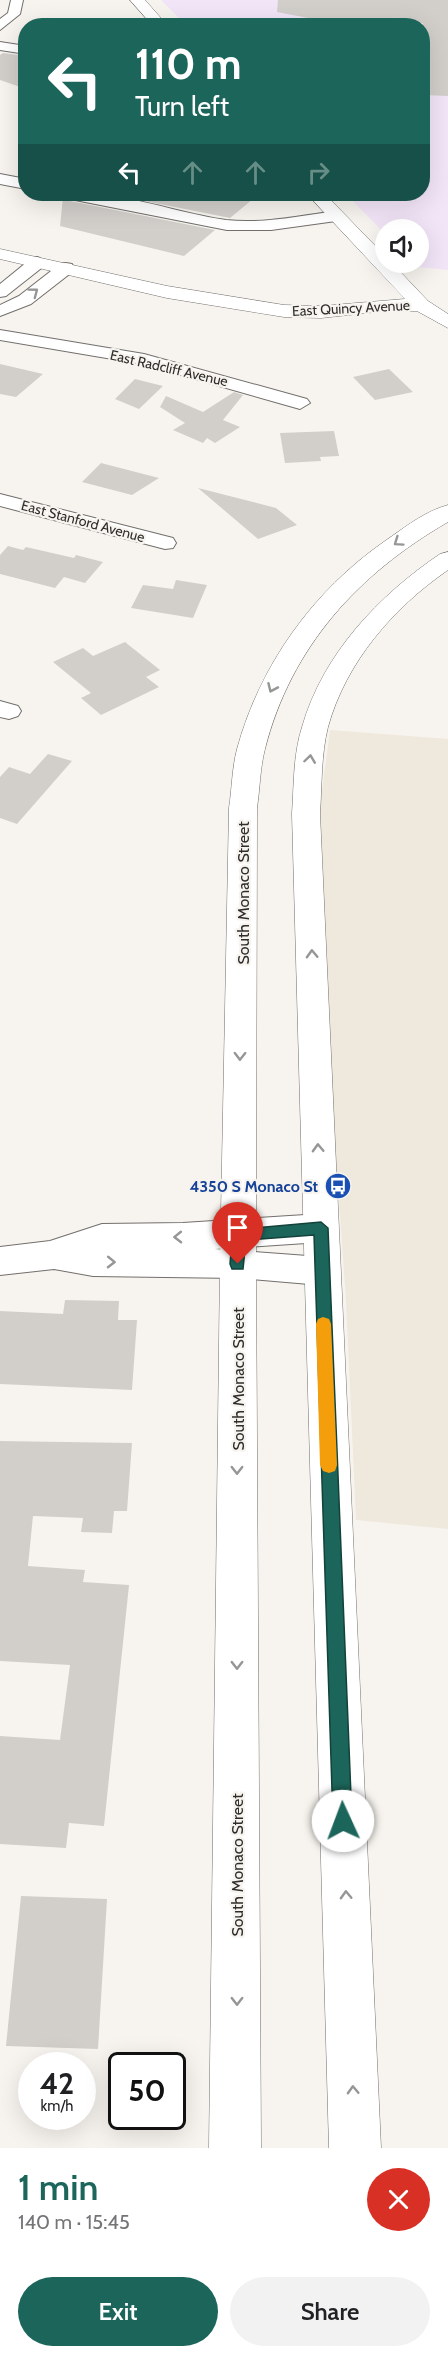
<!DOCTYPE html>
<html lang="en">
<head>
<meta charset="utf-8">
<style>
	body { margin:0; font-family:Cabin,sans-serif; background:#f2f2f2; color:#202124; height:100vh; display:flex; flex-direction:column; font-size:22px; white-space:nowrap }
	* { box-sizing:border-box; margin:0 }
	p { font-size:20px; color:#757577 }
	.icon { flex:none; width:33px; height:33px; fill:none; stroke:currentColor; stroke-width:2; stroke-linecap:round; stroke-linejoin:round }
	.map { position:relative; height:2148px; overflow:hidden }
	.side { display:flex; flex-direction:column; background:#fff; flex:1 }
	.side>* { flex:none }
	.guide { position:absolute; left:18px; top:18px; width:412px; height:183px; border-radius:24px; box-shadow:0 6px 24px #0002; background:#1c655a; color:#fff; overflow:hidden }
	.fabs { position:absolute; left:375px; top:219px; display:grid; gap:12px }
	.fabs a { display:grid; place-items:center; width:54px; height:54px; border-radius:50%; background:#fff; box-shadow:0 6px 24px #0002; font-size:30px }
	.speed { position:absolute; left:18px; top:2052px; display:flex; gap:12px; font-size:30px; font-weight:700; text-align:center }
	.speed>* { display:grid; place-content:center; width:78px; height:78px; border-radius:50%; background:#fff; box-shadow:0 6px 24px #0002; line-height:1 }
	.speed small { font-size:15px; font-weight:400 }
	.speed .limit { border:3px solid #111; border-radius:9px; background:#fff; color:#111 }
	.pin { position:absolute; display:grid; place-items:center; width:51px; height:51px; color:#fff; margin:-62px -26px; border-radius:50% 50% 50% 0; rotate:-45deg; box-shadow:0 0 6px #0007 }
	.pin .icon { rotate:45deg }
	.me { position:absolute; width:66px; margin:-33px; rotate:358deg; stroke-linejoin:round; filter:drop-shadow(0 0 4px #0008) }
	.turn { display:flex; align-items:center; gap:21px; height:126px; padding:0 18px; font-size:27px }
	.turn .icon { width:78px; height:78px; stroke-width:2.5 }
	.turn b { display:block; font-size:42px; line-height:51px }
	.lanes { display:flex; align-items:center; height:57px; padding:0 18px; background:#0003; justify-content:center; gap:30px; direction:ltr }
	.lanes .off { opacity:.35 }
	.round { display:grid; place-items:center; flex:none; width:63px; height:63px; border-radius:32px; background:#f2f2f2 }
	.head { display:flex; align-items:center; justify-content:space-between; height:102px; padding:0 18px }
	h1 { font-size:36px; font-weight:600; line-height:45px; color:#1c655a }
	.primary-button { display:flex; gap:12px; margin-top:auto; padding:12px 18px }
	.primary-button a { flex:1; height:69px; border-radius:36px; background:#1c655a; color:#fff; font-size:24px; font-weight:600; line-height:69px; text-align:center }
	.primary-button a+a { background:#f2f2f2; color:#202124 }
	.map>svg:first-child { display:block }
</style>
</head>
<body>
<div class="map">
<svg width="448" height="2148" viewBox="0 0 448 2148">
	<rect width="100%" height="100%" fill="#f7f4ef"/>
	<!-- built -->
	<path fill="#efe8dd" d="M330,730L448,739V1529L356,1520L346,1301L333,1115L320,806Z"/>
	<!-- industrial -->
	<path fill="#f2e5f8" d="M161,0H448V270L418,267L413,263L418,262V230H386L385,234L346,194H423V26L186,25Z"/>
	<!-- building -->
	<path fill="#d2cfcb" d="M278,0H448V96L423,95V23L339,24L277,12Z
		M3,53L26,56V89L0,80V55Z
		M110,194H259L230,218Z
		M63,197L70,201L215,230L184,256L60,226Z
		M0,364L43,374L16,397L0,394Z
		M389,369L413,392L375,400L353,377Z
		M135,379L163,386L139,409L115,399Z
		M234,392L243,395L223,420L240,427L215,443L207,438L203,443L173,430L185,423L160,407L166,396L203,412Z
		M334,431L339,456L320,457L321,461L285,463L280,433Z
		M101,463L159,478L132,495L82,482Z
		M198,488L276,508L297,525L258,539Z
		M8,546L23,550L26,547L74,558L76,555L103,562L85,583L64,577L55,588L0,574V555Z
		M176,580L207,585L193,618L131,608L143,585L173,589Z
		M125,642L160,670L146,677L159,687L101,715L81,698L91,693L53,662L83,648L93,656Z
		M48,754L72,761L17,824L0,818V777L9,767L30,774Z
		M65,1300L119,1301L118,1320H137L132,1390L0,1384V1311L63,1314Z
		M0,1441L132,1443L127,1511H114L112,1533L81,1532L83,1518L33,1516L28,1566L85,1570L83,1582L129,1585L104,1826L69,1823L66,1848L0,1844V1736L60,1740L70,1665L0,1661Z
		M21,1896L107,1899L98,2049L6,2046Z"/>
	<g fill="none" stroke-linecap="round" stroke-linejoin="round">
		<defs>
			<path id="minor" d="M11,0H23L20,14L0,30V19L8,13Z
				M0,42L26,46V54L0,50Z
				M0,174L26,179V189L0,184Z
				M62,194C114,188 174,213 226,220C262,224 300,216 336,211L344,216L336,221L271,230H227L70,199Z
				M38,257L46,262L44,266L6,296L0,297V284L32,258Z
				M66,263L72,264L74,268L72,272L31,304L0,316V305L19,296L60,264Z
				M0,330L144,354L307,399L310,403L300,409L142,364L0,340Z
				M0,494L173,538L176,543L173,548L165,549L0,506Z
				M0,701L18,706L21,711L18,716L9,719L0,717Z
				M321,1214L332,1218L337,1228L332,1238L321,1242L215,1249L321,1257L333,1261L338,1271L333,1281L321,1285L238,1278L93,1276L54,1269L0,1275V1247L50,1241L102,1224L183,1223Z"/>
			<path id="tertiary" d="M130,0H145L168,26H153Z
				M307,194H325L386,257V262H391L428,301L448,314V328L417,311H385L321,318L284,317L167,298L0,259V249L167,286L284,305L321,306L405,299Z"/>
			<path id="secondary" d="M448,505V522C358,574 291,647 265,749C260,768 260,788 257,808L256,1264L261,2148H209L220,1264L229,808C232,788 232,768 237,749C260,665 313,591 385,541C404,528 425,511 448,505Z
				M448,552V570C393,608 346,662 328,727C321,755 322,785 320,814L381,2148H329L292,814C294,785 293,755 302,727C323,654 378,596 440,554Z"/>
		</defs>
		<!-- minor casing -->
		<use href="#minor" stroke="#726f6c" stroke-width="2"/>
		<!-- tertiary casing -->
		<use href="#tertiary" stroke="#726f6c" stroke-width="1"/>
		<!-- secondary casing -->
		<use href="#secondary" stroke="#726f6c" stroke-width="1"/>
		<!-- minor -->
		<use href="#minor" fill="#fff" fill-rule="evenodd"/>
		<!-- tertiary -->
		<use href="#tertiary" fill="#fff" fill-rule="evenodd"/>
		<!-- secondary -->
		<use href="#secondary" fill="#fff" fill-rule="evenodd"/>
	</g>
	<!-- one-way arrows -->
	<defs><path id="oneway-chevron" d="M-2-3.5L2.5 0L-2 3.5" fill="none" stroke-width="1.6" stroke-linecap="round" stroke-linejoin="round" transform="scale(1.5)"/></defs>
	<g stroke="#979696">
		<use href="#oneway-chevron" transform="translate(34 292) rotate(-37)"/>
		<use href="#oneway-chevron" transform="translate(398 542) rotate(145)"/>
		<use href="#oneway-chevron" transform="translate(272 688) rotate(114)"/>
		<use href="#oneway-chevron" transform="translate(310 759) rotate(-82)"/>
		<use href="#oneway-chevron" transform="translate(312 954) rotate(-92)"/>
		<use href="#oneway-chevron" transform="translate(240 1056) rotate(91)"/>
		<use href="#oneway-chevron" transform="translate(318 1148) rotate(-92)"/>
		<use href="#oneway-chevron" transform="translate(178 1237) rotate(179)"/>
		<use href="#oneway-chevron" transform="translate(111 1262) rotate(1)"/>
		<use href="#oneway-chevron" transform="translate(237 1470) rotate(90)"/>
		<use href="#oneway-chevron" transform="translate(237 1665) rotate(90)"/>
		<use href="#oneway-chevron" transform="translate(346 1895) rotate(-92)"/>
		<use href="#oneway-chevron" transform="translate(237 2001) rotate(90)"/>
		<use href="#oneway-chevron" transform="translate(353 2090) rotate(-92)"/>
	</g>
	<!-- route -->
	<path fill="#1c655a" stroke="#12423a" stroke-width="1.5" d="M321,1222L328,1228L352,1821L349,1827L343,1830L336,1827L333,1821L314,1235L246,1240L243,1269H232L230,1264L233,1230Z"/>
	<!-- slow -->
	<path fill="#f59e0b" d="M323,1317L329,1319L331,1324L337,1465L335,1471L329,1473L323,1471L320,1465L316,1324L318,1319Z"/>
	<!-- icons -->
	<defs>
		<symbol id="bus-disc" viewBox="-11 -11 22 22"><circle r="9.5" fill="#1a4fb4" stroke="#f7f4ef"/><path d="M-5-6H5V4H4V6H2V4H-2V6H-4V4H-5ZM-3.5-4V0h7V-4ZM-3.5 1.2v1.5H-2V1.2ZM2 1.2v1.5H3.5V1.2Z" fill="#fff"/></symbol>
	</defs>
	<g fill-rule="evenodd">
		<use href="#bus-disc" x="323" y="1171" width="30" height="30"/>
	</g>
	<g text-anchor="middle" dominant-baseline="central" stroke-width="4.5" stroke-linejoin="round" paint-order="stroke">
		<!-- far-street labels -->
		<g font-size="14" fill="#2f2e2c" stroke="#f7f4ef">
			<text transform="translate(351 308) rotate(-3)">East Quincy Avenue</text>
			<text transform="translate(169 368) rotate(13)">East Radcliff Avenue</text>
			<text transform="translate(83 521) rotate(15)">East Stanford Avenue</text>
		</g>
		<!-- street labels -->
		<g font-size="16" fill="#2f2e2c" stroke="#f7f4ef">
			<text transform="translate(243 893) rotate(-90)">South Monaco Street</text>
			<text transform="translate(238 1379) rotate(-90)">South Monaco Street</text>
			<text transform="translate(237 1865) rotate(-90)">South Monaco Street</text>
		</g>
		<!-- transit labels -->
		<g font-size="16" font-weight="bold" fill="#164399" stroke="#f7f4ef" text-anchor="end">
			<text x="318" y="1186">4350 S Monaco St</text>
		</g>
	</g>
</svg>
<div class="fabs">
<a><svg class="icon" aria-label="sound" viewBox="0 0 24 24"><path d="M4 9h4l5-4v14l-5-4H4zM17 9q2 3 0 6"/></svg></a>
</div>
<div class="speed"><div>42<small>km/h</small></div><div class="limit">50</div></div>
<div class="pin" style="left:238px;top:1264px;background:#d93025"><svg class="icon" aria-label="arrive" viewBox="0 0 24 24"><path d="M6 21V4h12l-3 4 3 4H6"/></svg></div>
<svg class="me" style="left:343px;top:1821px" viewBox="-20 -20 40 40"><circle r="19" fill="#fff"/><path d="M0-13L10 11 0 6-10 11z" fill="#1c655a"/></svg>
<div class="guide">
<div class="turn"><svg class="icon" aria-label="left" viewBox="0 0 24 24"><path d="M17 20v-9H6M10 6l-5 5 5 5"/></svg><div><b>110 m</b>Turn left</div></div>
<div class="lanes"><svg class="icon" aria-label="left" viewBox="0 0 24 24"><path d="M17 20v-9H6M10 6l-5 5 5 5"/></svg><svg class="icon off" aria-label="ahead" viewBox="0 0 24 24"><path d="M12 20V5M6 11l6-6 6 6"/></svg><svg class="icon off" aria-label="ahead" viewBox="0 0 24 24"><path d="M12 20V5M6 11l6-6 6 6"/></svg><svg class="icon off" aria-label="right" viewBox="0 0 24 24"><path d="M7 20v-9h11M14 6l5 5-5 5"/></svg></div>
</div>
</div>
<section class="side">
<div class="head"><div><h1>1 min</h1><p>140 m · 15:45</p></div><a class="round" style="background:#d93025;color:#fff"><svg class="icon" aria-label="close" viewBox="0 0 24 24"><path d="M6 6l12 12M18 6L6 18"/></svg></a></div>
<div class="primary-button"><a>Exit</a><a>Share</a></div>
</section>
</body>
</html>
